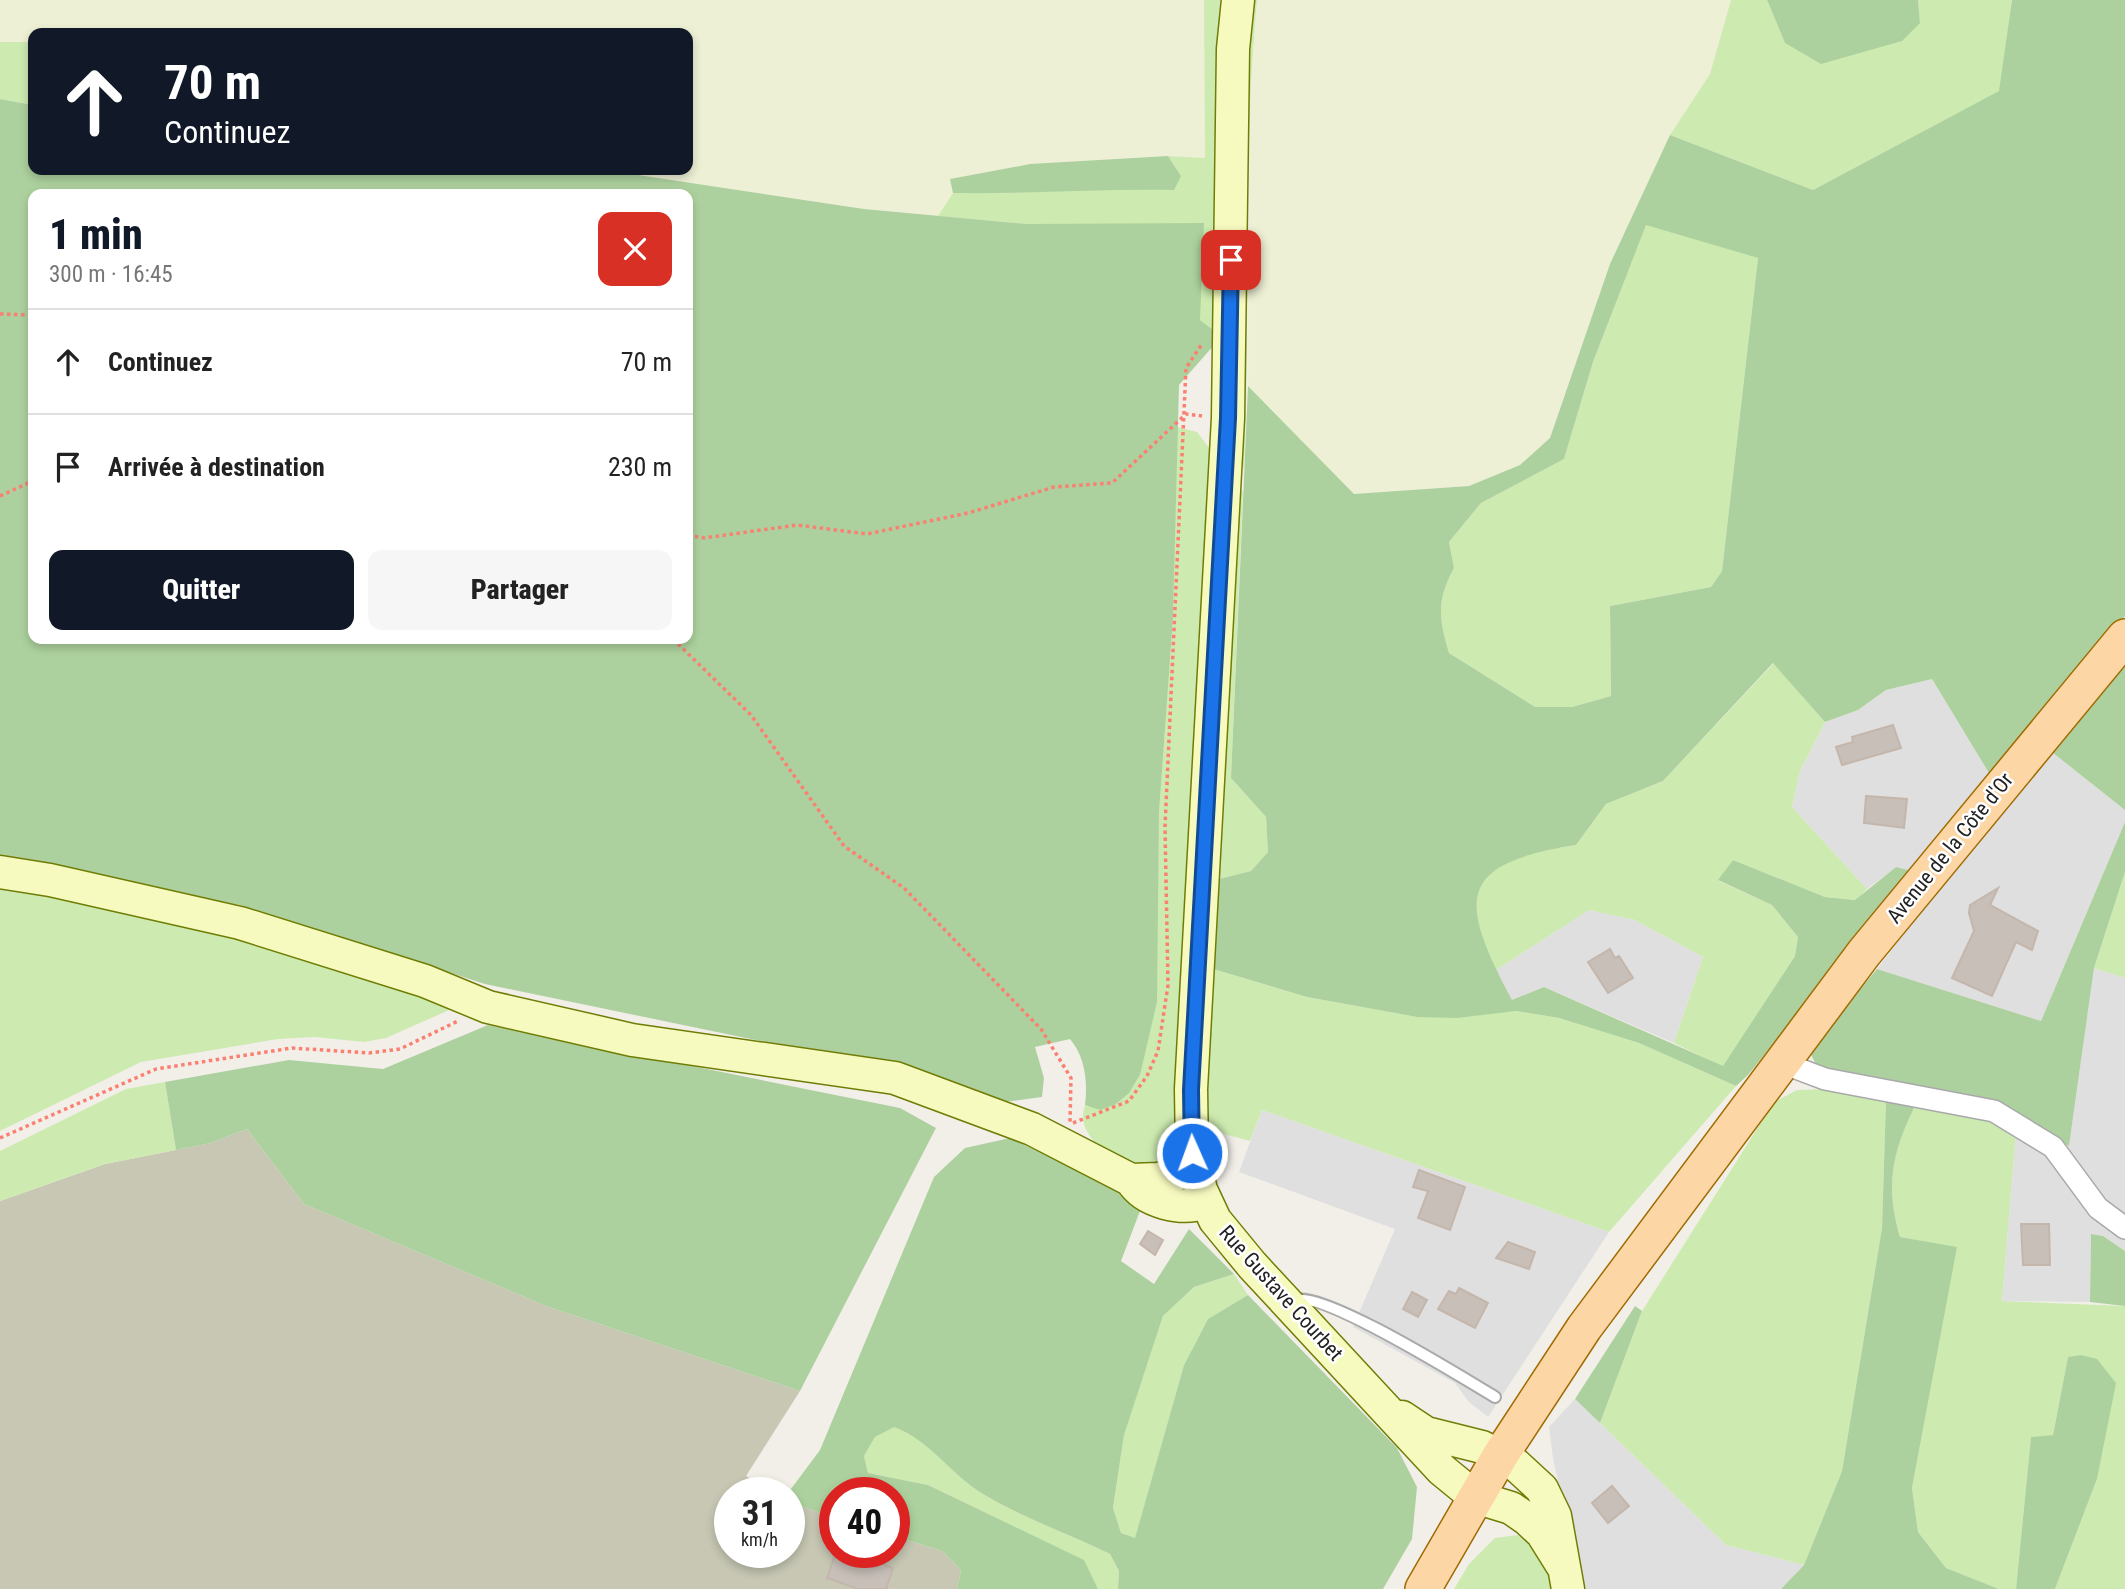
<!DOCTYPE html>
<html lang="fr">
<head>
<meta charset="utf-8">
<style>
	body { margin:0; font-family:"Roboto Condensed",sans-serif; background:#f6f6f6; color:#222; height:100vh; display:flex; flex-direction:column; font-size:26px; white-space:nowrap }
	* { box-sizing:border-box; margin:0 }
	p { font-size:23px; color:#767676 }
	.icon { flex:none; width:38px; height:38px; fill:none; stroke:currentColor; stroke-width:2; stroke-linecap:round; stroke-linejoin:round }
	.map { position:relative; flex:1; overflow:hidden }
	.panel { position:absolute; left:28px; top:189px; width:665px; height:455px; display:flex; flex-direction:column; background:#fff; border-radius:14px; box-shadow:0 4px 10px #0003 }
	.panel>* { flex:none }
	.hud { position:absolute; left:28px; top:28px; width:665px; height:147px; border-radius:14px; box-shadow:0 4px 10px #0003; background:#111827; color:#fff; overflow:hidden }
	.speed { position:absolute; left:714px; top:1477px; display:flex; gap:14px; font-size:35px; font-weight:700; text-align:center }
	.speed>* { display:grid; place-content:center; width:91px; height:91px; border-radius:50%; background:#fff; box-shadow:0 4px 10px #0003; line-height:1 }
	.speed small { font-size:18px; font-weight:400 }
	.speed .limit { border:10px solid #d22; background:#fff; color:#111 }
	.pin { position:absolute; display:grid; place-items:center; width:60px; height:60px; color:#fff; margin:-30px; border-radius:14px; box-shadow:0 4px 10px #0006 }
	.me { position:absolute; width:77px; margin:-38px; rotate:358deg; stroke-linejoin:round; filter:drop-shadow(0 0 5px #0008) }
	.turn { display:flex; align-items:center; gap:24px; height:147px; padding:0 21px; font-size:32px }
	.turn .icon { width:91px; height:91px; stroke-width:2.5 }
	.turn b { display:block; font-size:49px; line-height:60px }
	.round { display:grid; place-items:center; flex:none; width:74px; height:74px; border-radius:14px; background:#f6f6f6 }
	.head { display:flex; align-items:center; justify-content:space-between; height:119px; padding:0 21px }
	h1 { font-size:42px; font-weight:800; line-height:52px; color:#111827 }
	.cta { display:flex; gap:14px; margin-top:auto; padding:14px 21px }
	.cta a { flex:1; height:80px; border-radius:14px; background:#111827; color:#fff; font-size:28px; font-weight:800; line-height:80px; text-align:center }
	.cta a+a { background:#f6f6f6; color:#222 }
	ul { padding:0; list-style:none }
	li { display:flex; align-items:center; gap:21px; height:105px; padding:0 21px; border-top:2px solid #e0e0e0 }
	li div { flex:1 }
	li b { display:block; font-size:26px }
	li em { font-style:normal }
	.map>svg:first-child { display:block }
</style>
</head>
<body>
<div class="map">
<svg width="2125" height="1589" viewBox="0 0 2125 1589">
	<rect width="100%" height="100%" fill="#f2efe9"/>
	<!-- residential -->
	<path fill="#e0dfdf" d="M1932,679L1992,778L1912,871L1896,867L1867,889L1792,807L1800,771L1825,722L1858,710L1886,690Z
		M2048,749L2125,810V822L2041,1021L1877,969Z
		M1589,910L1635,920L1703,957L1674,1043L1544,987L1512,1001L1496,970Z
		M2094,968L2125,978V1251L2103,1236L2091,1234L2090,1302L2002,1301L2017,1119L2069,1146Z
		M1262,1110L1609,1232L1488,1417L1469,1402L1455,1383L1353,1327L1395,1229L1239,1172Z
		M1575,1399L1726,1545L1804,1565L1781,1589H1583L1553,1459L1549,1427Z"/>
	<!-- construction -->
	<path fill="#c7c7b4" d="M247,1129L304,1204L546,1306L800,1391L746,1476L774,1493H730V1552H789V1502L835,1518V1552H894V1536L942,1551L961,1570L957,1589H0V1201L105,1164L211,1143Z"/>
	<!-- farmland -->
	<path fill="#eef0d5" d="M0,0H1204L1205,158L1168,156L1030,164L951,179L953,193L938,216L864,209L605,170H688V33H33V42H0Z
		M1257,0H1731L1710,74L1670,135L1610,264L1550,438L1520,465L1469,486L1354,494L1248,386L1250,71Z"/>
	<!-- grass -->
	<path fill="#cdebb0" d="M1204,0H1220L1213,330L1027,224L938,216L953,193C1034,194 1102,189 1181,176L1168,156L1205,158Z
		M1242,0H1257C1242,156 1251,313 1244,469L1235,434Z
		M1731,0H1767L1785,43L1920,23L1918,0H2012L2000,91L1813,190L1670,135L1710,74Z
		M0,42H33V105L0,99Z
		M1646,224L1758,258L1722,571L1711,587L1610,606L1611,696L1572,707H1535L1449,653C1439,619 1436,601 1454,568L1449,542L1481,503L1564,459L1593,362Z
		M1177,427L1197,432L1210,449L1201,711L1179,1147L1168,1163L1126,1169C1106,1151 1075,1135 1085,1105C1112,1114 1127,1097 1140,1075L1173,618Z
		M1243,491L1231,778L1266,817L1268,852L1251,871L1215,880L1230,498Z
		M1774,663L1825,722L1800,771L1792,807L1867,889L1856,900L1825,897L1733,860L1719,881L1772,905L1798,937L1795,956L1723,1067L1674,1043L1703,957L1635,920L1589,910L1496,970C1489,952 1475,927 1474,908C1473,860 1541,851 1576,845L1606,804L1663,781Z
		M2125,872V978L2094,968Z
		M0,887L125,907L268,940L456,1003L447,1011L386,1038L364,1042L315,1037L278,1039L141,1062L0,1131Z
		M1210,968L1307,997L1417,1017L1516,1011L1559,1018L1639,1043L1736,1086L1609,1232L1262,1110L1250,1141L1198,1127Z
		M165,1082L176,1150L105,1164L0,1201V1151L126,1089Z
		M1828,1089L1886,1100L1882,1228L1842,1471L1804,1565L1726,1545L1600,1423L1642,1311L1774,1102L1797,1090Z
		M1915,1106L1993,1119L2016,1131L2002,1301L2125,1306V1589H2055L2097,1479L2068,1357L2053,1435L2031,1438L2016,1589H1999L1946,1568L1918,1532L1912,1488L1956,1248L1900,1237C1885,1185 1892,1153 1915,1106Z
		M1234,1274L1248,1295L1208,1319L1184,1365L1135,1539L1121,1533L1113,1509L1124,1434L1163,1316L1194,1287Z
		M894,1426C930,1440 950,1474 983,1494C1023,1518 1069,1534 1110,1554L1119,1571L1118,1589H1098L1083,1560L928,1485L868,1473L864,1456L875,1437Z
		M1518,1535L1540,1550L1555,1589H1454L1469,1564L1495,1538Z"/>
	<!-- forest -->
	<path fill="#add19e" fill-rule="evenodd" d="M1767,0H1918L1920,23L1902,41L1821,64L1785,43Z
		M2012,0H2125V616L1992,778L1932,679L1886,690L1858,710L1825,722L1773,663L1663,781L1606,804L1576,845C1453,864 1460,902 1512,1000L1544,987L1723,1066L1795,956L1798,937L1772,905L1718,880L1733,860L1825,897L1855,900L1896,867L1912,871L1748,1075L1736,1086L1639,1043L1559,1018L1516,1011L1457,1018L1417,1017L1307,997L1210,968L1215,880L1251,871L1268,852L1266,817L1231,778L1248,386L1354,494L1469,486L1520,465L1550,438L1610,264L1670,135L1813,190L1999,91ZM1646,225L1758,258L1722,571L1711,587L1610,606L1611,696L1572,707H1535L1449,653C1439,619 1436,601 1454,568L1449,542L1481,503L1564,459L1593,362Z
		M0,99L33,105V170H605L864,209L1027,224L1204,223L1200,320L1213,330L1214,345L1179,385L1173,618L1159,813L1157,1002L1140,1075L1129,1093L1116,1104L1100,1110L1085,1105C1088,1081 1085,1057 1070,1039L1035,1047L1044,1078L1042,1097L1004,1102L794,1048L485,984L240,905L0,862ZM33,194H688V639H33Z
		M1168,156L1181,176L1174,190C1100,189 1027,194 953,193L950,179L1030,164Z
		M2125,661V810L2048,749Z
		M2125,822V872L2094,968L2069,1146L2017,1119L1817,1067L1809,1050L1877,969L2041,1021Z
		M488,1025L900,1108L936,1128L800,1391L546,1306L304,1204L247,1129L211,1143L176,1150L165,1082L289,1060L383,1069Z
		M1886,1100L1915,1106C1892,1153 1885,1185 1900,1237L1957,1247L1912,1488L1918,1532L1946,1568L1999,1589H1781L1804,1565L1842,1471L1882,1228Z
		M1010,1138L1143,1203L1121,1261L1154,1284L1189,1229L1234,1274L1194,1287L1163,1316L1124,1435L1113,1508L1121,1533L1135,1538L1184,1365L1208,1319L1248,1295L1397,1448L1417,1487L1412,1539L1383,1589H1118L1119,1571L1110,1554C1069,1534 1023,1518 983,1494C950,1474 930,1440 894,1427L875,1437L864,1456L868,1473L928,1485L1084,1560L1098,1589H957L961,1570L942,1551L894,1536V1493H835V1518L789,1502L788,1493L820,1450L934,1177L965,1148Z
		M2091,1234L2103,1236L2125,1251V1306L2090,1302Z
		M1635,1306L1642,1311L1600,1423L1575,1399Z
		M2081,1355L2097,1359L2116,1383L2097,1479L2055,1589H2016L2031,1437L2053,1435L2068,1357Z"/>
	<!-- building -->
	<path fill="#c7bfb8" stroke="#c4b6ab" stroke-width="2" d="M1893,725L1901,748L1842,765L1836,747L1853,742L1852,737Z
		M1866,796L1907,799L1904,828L1864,823Z
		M1998,888L1990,905L2038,931L2032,950L2016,942L1992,996L1952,978L1974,931L1969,913L1970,905Z
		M1610,949L1615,958L1619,956L1633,978L1608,993L1588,962Z
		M1419,1170L1465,1187L1450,1230L1418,1218L1428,1191L1413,1187Z
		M2021,1224H2049L2050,1265H2023Z
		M1148,1231L1163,1240L1155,1255L1140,1244Z
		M1508,1242L1535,1252L1529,1269L1496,1258Z
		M1459,1288L1488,1303L1475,1328L1438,1309L1449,1291L1456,1294Z
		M1412,1292L1427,1300L1418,1317L1403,1309Z
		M1612,1486L1629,1506L1608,1523L1592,1503Z
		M836,1552H852L893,1568L886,1589H858L827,1578Z"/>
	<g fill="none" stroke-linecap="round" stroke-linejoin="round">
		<defs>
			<path id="lane" d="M1293,1301C1317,1286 1466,1380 1495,1397"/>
			<path id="street" d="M1780,1062L1825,1079L1994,1111L2053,1147L2098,1208L2125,1228"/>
			<path id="secondary" d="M1238,0L1233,49L1228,418L1191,1089L1192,1153L1201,1190L1215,1220L1252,1265L1442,1470L1475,1497L1511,1508L1527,1519L1542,1533L1562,1565
				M0,872L50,880L240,923L425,981L488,1007L632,1040L895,1078L1032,1129L1131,1180C1145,1203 1183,1211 1205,1202
				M1131,1180L1158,1179L1195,1170
				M1402,1417L1426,1433L1482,1447L1500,1456L1516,1465L1542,1489L1555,1516L1568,1589"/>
			<path id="primary" d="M1423,1589L1500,1456L1584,1328L1864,953L2125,637"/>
		</defs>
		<!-- lane casing -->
		<use href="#lane" stroke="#a9a9a9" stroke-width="14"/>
		<!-- street casing -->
		<use href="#street" stroke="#a9a9a9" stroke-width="24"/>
		<!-- secondary casing -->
		<use href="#secondary" stroke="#707d05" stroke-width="35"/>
		<!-- primary casing -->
		<use href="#primary" stroke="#a06b00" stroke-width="38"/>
		<!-- path -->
		<path stroke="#fa8072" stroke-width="3.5" stroke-dasharray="3.5 3.5" stroke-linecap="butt" d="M0,314L33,315
			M0,496L33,481
			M688,535L704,538L797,525L867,534L968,513L1054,487L1112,483L1186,414L1202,416
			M673,639L751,715L844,846L904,888L1041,1029L1071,1078L1070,1122
			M1073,1123L1129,1101L1147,1076L1158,1051L1168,985L1165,827L1186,368L1202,344
			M0,1138L156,1069L292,1048L369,1053L400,1049L458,1021"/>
		<!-- lane -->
		<use href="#lane" stroke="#fff" stroke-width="10"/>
		<!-- street -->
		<use href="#street" stroke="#fff" stroke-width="21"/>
		<!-- secondary -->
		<use href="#secondary" stroke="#f7fabf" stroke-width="32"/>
		<!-- primary -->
		<use href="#primary" stroke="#fcd6a4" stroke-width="35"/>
	</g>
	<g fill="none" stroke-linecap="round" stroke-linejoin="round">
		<defs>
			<path id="route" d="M1192,1153L1191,1090L1228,418L1231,260"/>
		</defs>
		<!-- route casing -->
		<use href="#route" stroke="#114b97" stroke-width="18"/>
		<!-- route -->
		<use href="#route" stroke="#1a73e8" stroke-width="12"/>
	</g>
	<g text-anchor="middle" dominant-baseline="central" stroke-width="5" stroke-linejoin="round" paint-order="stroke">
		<!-- street labels -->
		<g font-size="21" fill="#222" stroke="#fff">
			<text transform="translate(1950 848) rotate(-51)">Avenue de la Côte d'Or</text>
			<text transform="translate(1281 1293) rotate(48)">Rue Gustave Courbet</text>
		</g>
	</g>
</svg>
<div class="speed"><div>31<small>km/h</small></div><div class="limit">40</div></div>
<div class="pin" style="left:1231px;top:260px;background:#d93025"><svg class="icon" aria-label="arrive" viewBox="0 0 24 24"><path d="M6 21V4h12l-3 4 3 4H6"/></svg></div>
<svg class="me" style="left:1192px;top:1153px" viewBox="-20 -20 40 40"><circle r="17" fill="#1a73e8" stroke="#fff" stroke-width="3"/><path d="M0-11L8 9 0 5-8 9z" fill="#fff"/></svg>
<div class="hud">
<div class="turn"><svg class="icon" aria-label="ahead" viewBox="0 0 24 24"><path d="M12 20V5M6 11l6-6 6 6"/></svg><div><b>70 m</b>Continuez</div></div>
</div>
<section class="panel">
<div class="head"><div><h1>1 min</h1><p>300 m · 16:45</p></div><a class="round" style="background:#d93025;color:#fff"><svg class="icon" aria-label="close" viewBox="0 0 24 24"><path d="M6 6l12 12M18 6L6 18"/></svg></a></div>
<ul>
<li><svg class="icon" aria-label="ahead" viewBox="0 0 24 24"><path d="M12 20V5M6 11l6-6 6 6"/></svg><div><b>Continuez</b></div><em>70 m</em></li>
<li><svg class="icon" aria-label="arrive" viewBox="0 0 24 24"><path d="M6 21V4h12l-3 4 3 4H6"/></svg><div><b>Arrivée à destination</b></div><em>230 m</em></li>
</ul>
<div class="cta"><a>Quitter</a><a>Partager</a></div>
</section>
</div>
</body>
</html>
